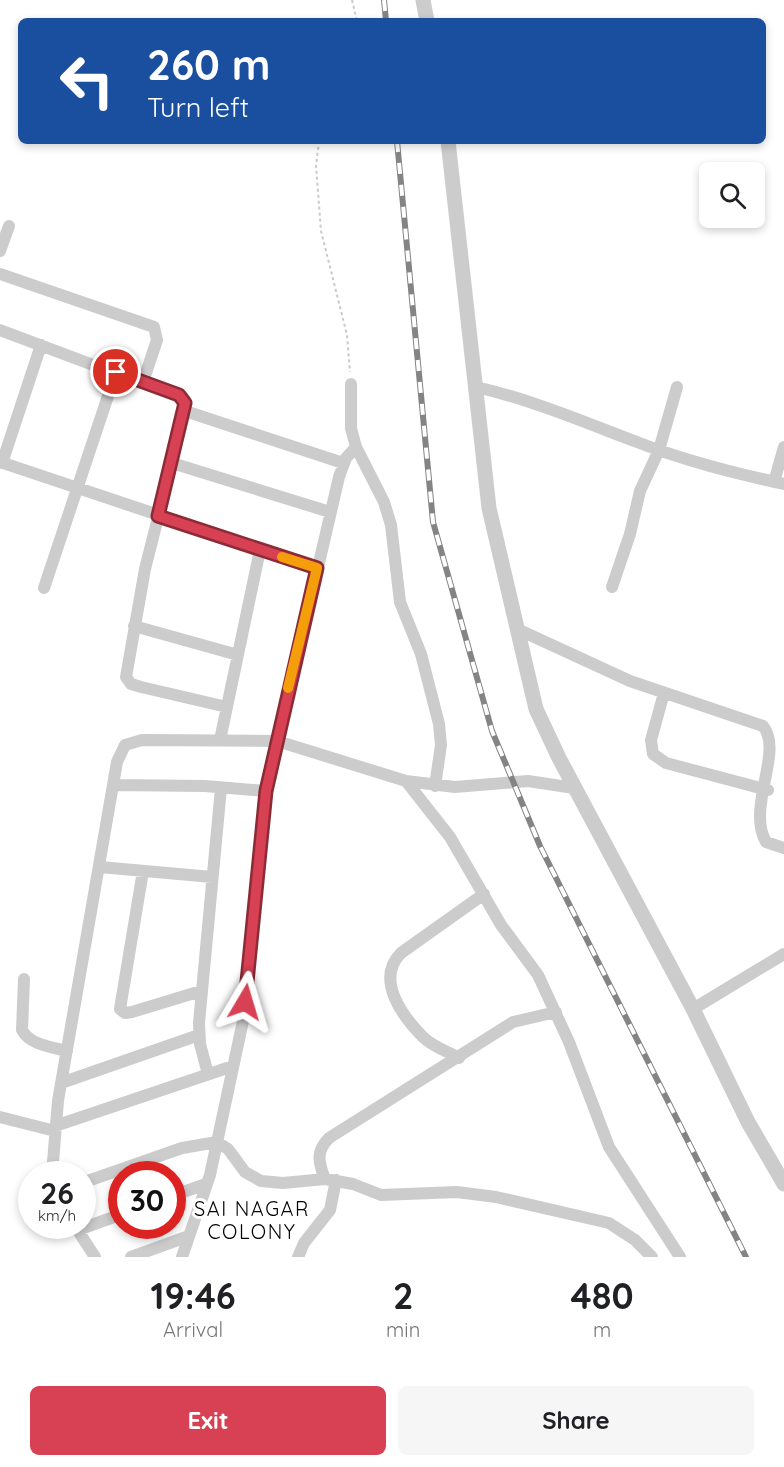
<!DOCTYPE html>
<html lang="en">
<head>
<meta charset="utf-8">
<style>
	body { margin:0; font-family:Quicksand,sans-serif; background:#f6f6f6; color:#202124; height:100vh; display:flex; flex-direction:column; font-size:22px; white-space:nowrap }
	* { box-sizing:border-box; margin:0 }
	p { font-size:20px; color:#757577 }
	.icon { flex:none; width:33px; height:33px; fill:none; stroke:currentColor; stroke-width:2; stroke-linecap:round; stroke-linejoin:round }
	.map { position:relative; height:1257px; overflow:hidden }
	.details { display:flex; flex-direction:column; background:#fff; flex:1 }
	.details>* { flex:none }
	.top-card { position:absolute; left:18px; top:18px; width:748px; height:126px; border-radius:9px; box-shadow:0 3px 9px #0003; background:#1a4fa0; color:#fff; overflow:hidden }
	.controls { position:absolute; left:699px; top:162px; display:grid; gap:12px }
	.controls a { display:grid; place-items:center; width:66px; height:66px; border-radius:9px; background:#fff; box-shadow:0 3px 9px #0003; font-size:30px }
	.speed { position:absolute; left:18px; top:1161px; display:flex; gap:12px; font-size:30px; font-weight:700; text-align:center }
	.speed>* { display:grid; place-content:center; width:78px; height:78px; border-radius:50%; background:#fff; box-shadow:0 3px 9px #0003; line-height:1 }
	.speed small { font-size:15px; font-weight:400 }
	.speed .limit { border:9px solid #d22; background:#fff; color:#111 }
	.pin { position:absolute; display:grid; place-items:center; width:51px; height:51px; color:#fff; margin:-26px; border:3px solid #fff; border-radius:50%; box-shadow:0 2px 6px #0007 }
	.me { position:absolute; width:66px; margin:-33px; rotate:7deg; stroke-linejoin:round; filter:drop-shadow(0 0 4px #0008) }
	.turn { display:flex; align-items:center; gap:21px; height:126px; padding:0 30px; font-size:27px }
	.turn .icon { width:78px; height:78px; stroke-width:2.5 }
	.turn b { display:block; font-size:42px; line-height:51px }
	.eta { display:flex; justify-content:space-evenly; align-items:center; height:102px; text-align:center }
	.eta b { font-size:36px; font-weight:700; line-height:42px }
	.button { display:flex; gap:12px; margin-top:auto; padding:12px 30px }
	.button a { flex:1; height:69px; border-radius:9px; background:#d74153; color:#fff; font-size:24px; font-weight:700; line-height:69px; text-align:center }
	.button a+a { background:#f6f6f6; color:#202124 }
	.map>svg:first-child { display:block }
</style>
</head>
<body>
<div class="map">
<svg width="784" height="1257" viewBox="0 0 784 1257">
	<rect width="100%" height="100%" fill="#fff"/>
	<g fill="none" stroke-linecap="round" stroke-linejoin="round">
		<!-- path -->
		<path stroke="#c9c9c9" stroke-width="2" stroke-dasharray="3 3" stroke-linecap="butt" d="M352,0L357,21
			M319,141L316,166L321,231L347,335L350,372"/>
		<!-- minor -->
		<path stroke="#ccc" stroke-width="12" d="M0,251L9,226
			M0,274L154,327L157,340L143,382
			M0,330L184,399L185,411L145,569L126,677L131,684L141,687L227,707
			M351,384V428L356,447L384,502L391,525L400,602L421,654L439,724L441,745L435,786
			M476,387C533,400 584,422 637,442C685,461 734,473 784,484
			M185,411L343,463
			M0,462L317,568
			M2,463L41,345
			M172,463L330,512
			M774,482L784,447
			M612,587L630,534L640,491L659,450L677,387
			M44,588L116,372
			M134,626L238,655
			M517,629L630,681L763,726C784,751 746,808 766,842L784,848
			M664,693L651,740L653,754L666,763L768,790
			M220,740L260,550
			M406,781L450,837L501,925L538,975L569,1042L609,1147L680,1257
			M113,785L205,786L266,791
			M100,867L212,877
			M143,871L120,1009L125,1013L132,1012L201,991
			M24,979L22,1030C30,1045 51,1047 67,1051
			M693,1009L784,954
			M459,1058C447,1051 433,1047 423,1037C402,1016 375,979 401,953L484,894
			M208,1074L200,1044L199,1023L221,788
			M61,1083L199,1035
			M0,1117L55,1131
			M55,1126L233,1066
			M52,1174L58,1101L117,762L125,745L142,740L277,741L406,781L455,787L528,781L574,788
			M325,1179C318,1162 316,1151 329,1138L513,1022L556,1012
			M82,1183L182,1148L217,1142L228,1149L245,1172L261,1181L283,1183L325,1179L353,1184L381,1195L457,1192L496,1197L609,1223L635,1240L652,1257
			M172,1196L206,1184
			M75,1226L95,1257
			M78,1230L122,1214
			M131,1257L189,1236
			M182,1257L210,1175L243,1021L266,791L339,477L346,458L356,447
			M298,1257L304,1243L330,1210L336,1180"/>
		<!-- tertiary -->
		<path stroke="#ccc" stroke-width="15" d="M423,0L427,21
			M448,141L489,508L536,709L559,758L693,1009L748,1122L784,1184"/>
		<defs>
			<path id="rail" d="M384,0L386,21
				M397,141L433,522L492,731L540,846L746,1257"/>
		</defs>
		<!-- rail casing -->
		<use href="#rail" stroke="#848484" stroke-width="6"/>
		<!-- rail -->
		<use href="#rail" stroke="#fff" stroke-width="4" stroke-dasharray="11" stroke-linecap="butt"/>
	</g>
	<g fill="none" stroke-linecap="round" stroke-linejoin="round">
		<defs>
			<path id="route" d="M116,372L179,395L185,403L158,516L317,568L266,791L245,1002"/>
		</defs>
		<!-- route casing -->
		<use href="#route" stroke="#8c2a36" stroke-width="15"/>
		<!-- route -->
		<use href="#route" stroke="#d74153" stroke-width="10"/>
		<!-- slow -->
		<path stroke="#f59e0b" stroke-width="10" d="M282,557L317,568L288,688"/>
	</g>
	<g text-anchor="middle" dominant-baseline="central" stroke-width="6" stroke-linejoin="round" paint-order="stroke">
		<!-- neighbourhood labels -->
		<g font-size="20" letter-spacing="1.5" fill="#000" stroke="#fff">
			<text x="252" y="1208">SAI NAGAR<tspan x="252" dy="23">COLONY</tspan></text>
		</g>
	</g>
</svg>
<div class="controls">
<a><svg class="icon" aria-label="search" viewBox="0 0 24 24"><circle cx="10" cy="10" r="6"/><path d="M15 15l6 6"/></svg></a>
</div>
<div class="speed"><div>26<small>km/h</small></div><div class="limit">30</div></div>
<div class="pin" style="left:116px;top:372px;background:#d93025"><svg class="icon" aria-label="arrive" viewBox="0 0 24 24"><path d="M6 21V4h12l-3 4 3 4H6"/></svg></div>
<svg class="me" style="left:245px;top:1002px" viewBox="-20 -20 40 40"><path d="M0-17L14 15 0 8-14 15z" fill="#d74153" stroke="#fff" stroke-width="4"/></svg>
<div class="top-card">
<div class="turn"><svg class="icon" aria-label="left" viewBox="0 0 24 24"><path d="M17 20v-9H6M10 6l-5 5 5 5"/></svg><div><b>260 m</b>Turn left</div></div>
</div>
</div>
<section class="details">
<div class="eta">
<div><b>19:46</b><p>Arrival</p></div>
<div><b>2</b><p>min</p></div>
<div><b>480</b><p>m</p></div>
</div>
<div class="button"><a>Exit</a><a>Share</a></div>
</section>
</body>
</html>
